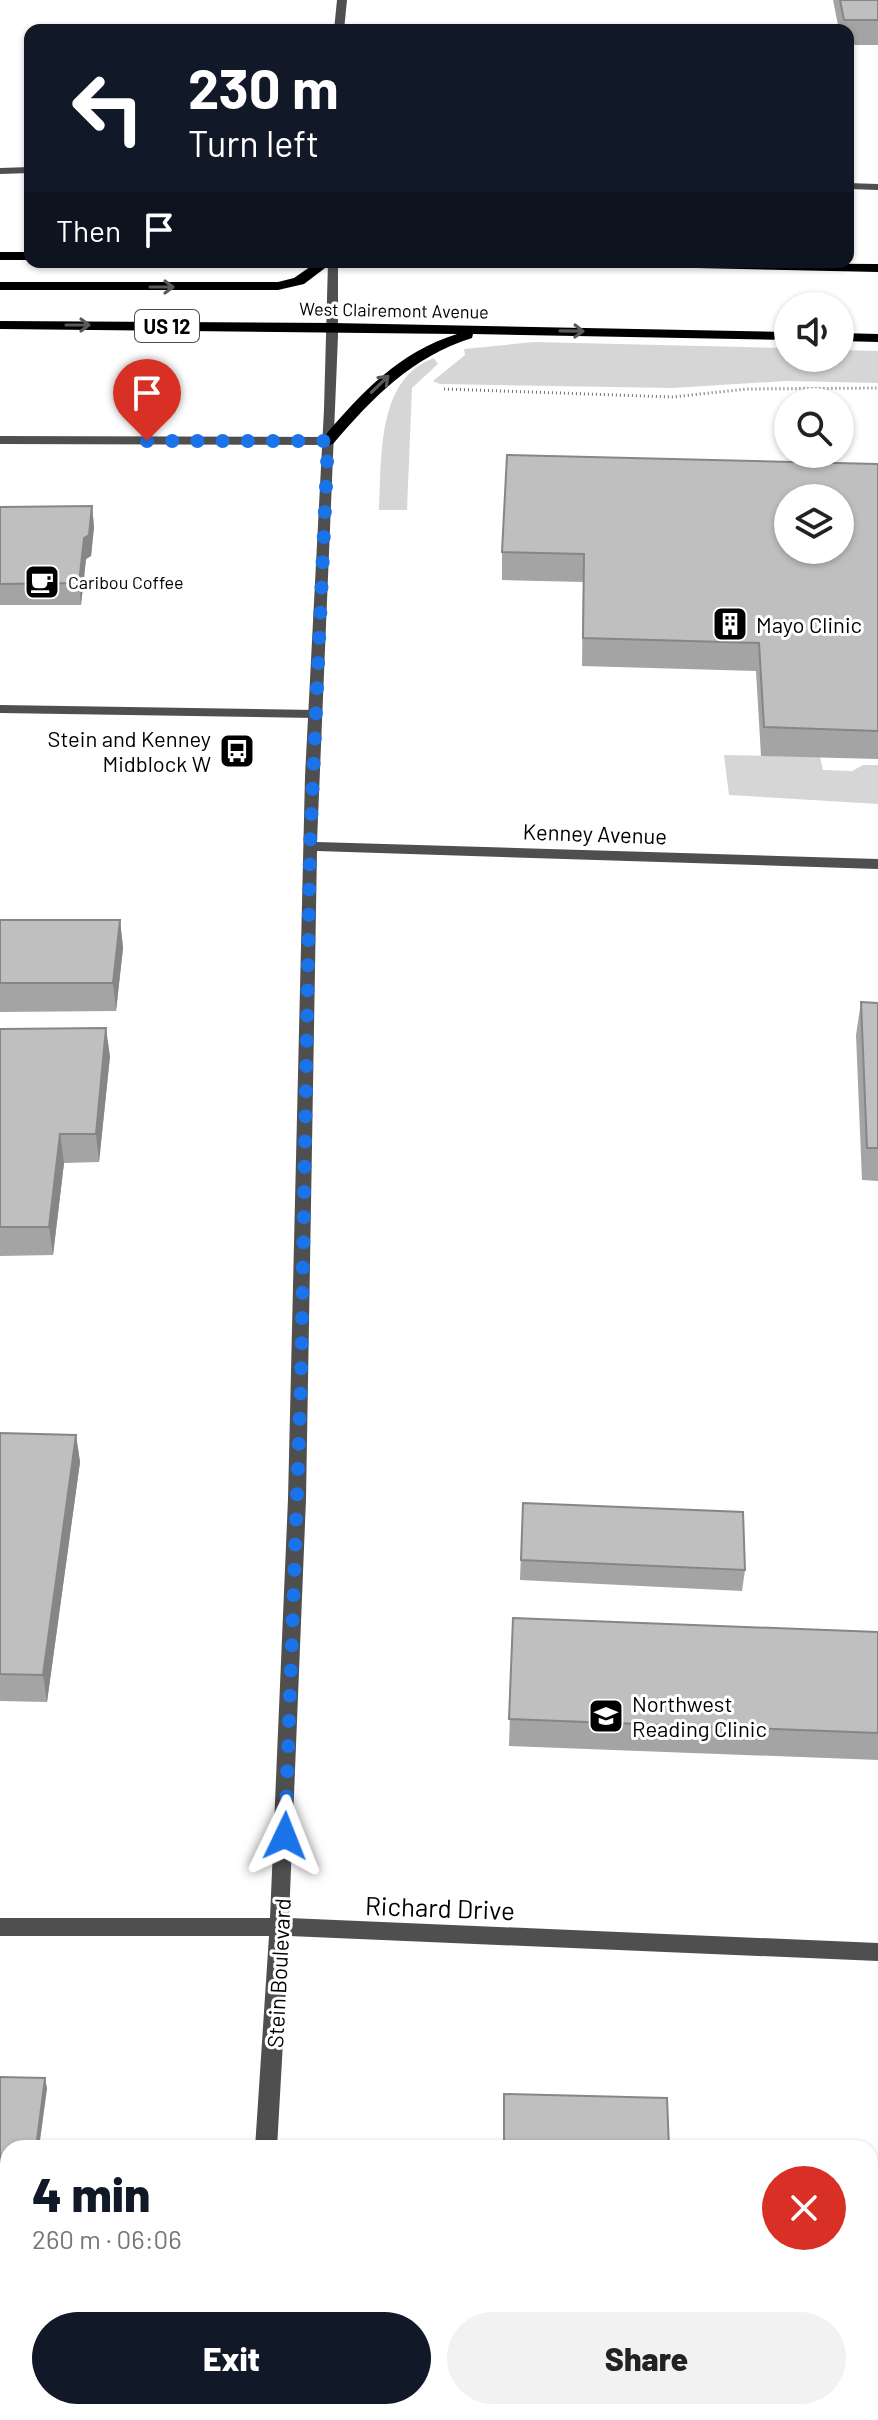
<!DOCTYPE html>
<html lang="en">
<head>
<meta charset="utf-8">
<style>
	body { margin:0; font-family:Barlow,sans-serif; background:#f2f2f2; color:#222; height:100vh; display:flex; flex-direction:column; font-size:30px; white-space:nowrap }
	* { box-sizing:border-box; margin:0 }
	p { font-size:26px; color:#767676 }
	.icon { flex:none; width:44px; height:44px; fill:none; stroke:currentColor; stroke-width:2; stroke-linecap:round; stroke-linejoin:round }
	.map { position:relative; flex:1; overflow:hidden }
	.panel { position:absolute; left:0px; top:2140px; width:878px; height:280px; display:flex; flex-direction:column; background:#fff; border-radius:24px 24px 0 0; box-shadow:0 2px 6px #0004 }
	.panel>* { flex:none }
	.hud { position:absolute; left:24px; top:24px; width:830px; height:244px; border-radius:16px; box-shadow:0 2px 6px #0004; background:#111827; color:#fff; overflow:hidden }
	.buttons { position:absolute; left:774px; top:292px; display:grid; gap:16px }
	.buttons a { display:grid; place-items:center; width:80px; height:80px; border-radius:50%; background:#fff; box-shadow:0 2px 6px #0004; font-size:40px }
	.pin { position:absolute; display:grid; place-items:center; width:68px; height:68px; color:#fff; margin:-82px -34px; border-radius:50% 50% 50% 0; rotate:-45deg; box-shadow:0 0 8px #0007 }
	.pin .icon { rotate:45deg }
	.me { position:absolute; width:88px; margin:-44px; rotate:2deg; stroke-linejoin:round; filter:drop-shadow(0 0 6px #0008) }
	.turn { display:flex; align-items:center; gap:28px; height:168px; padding:0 32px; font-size:36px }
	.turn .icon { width:104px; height:104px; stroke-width:2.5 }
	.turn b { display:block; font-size:56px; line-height:68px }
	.then { display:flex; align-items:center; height:76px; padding:0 32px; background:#0003; gap:16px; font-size:30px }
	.round { display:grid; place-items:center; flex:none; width:84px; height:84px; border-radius:42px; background:#f2f2f2 }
	.summary { display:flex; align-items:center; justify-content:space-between; height:136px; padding:0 32px }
	h1 { font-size:48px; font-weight:800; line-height:60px; color:#111827 }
	.cta { display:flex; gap:16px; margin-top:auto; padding:16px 32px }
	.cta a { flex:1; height:92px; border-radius:48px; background:#111827; color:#fff; font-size:32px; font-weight:800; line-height:92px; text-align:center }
	.cta a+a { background:#f2f2f2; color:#222 }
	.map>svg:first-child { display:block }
</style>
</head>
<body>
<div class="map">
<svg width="878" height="2420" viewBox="0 0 878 2420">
	<rect width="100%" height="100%" fill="#fff"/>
	<!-- green -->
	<path fill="#d6d6d6" d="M534,342L788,348V358H840V350L878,351V383L786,381L672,388L440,384L433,381L465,355L464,349Z
		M434,358L438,364L412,388L407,510H379C382,458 376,379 434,358Z
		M724,755L820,757L823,770L852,771L863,765H878V804L729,795Z"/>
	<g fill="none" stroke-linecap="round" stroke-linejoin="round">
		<!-- path -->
		<path stroke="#717171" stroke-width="3" stroke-dasharray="1 3" stroke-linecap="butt" d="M444,389L673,397L747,389L878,388"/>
		<!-- service -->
		<path fill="#4f4f4f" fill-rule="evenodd" d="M0,436L328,437L334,441L328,445L0,444Z
			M0,705L316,710L323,714L316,718L0,713Z"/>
		<!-- minor -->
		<path fill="#4f4f4f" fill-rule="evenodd" d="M337,0H347L344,30H334Z
			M30,167V173L0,174V168Z
			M848,183L878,184V190L848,189Z
			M328,262H338V336L317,842L878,859V869L317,851L306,1499L289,1918L878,1943V1961L289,1936L277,2148H255L269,1936H0V1918H270L288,1499L305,776L324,409Z
			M238,2412H260L259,2420H237Z"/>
		<!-- primary -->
		<path fill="#000" fill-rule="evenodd" d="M0,252H30V260H0Z
			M317,262H333L304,284L278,290H0V282H278L294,278Z
			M598,262L878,264V272L605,266Z
			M0,321L333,323L788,332V340L473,334L472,338C412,357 373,397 333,444L328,445L321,441L323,438C361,393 399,352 457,334L0,329Z
			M840,333L878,334V342L840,341Z"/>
	</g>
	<!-- wall -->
	<path fill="#a4a4a4" d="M833,0H878V45H848V30H839Z
		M878,464V759L761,756L756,671L582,666L583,582L502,580V552Z
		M92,506L94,527L91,556L86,559L81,605H0V507Z
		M0,920H120L123,948L116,1011L0,1012Z
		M861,1002L878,1003V1181L862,1180L856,1035Z
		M0,1029L110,1056L99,1162L64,1163L53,1255L0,1256Z
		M0,1433L76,1435L80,1462L47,1702L0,1701Z
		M523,1503L745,1570L742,1591L520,1580Z
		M513,1618L878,1632V1760L509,1746Z
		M0,2077L45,2078L47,2089L8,2148V2318H0Z
		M870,2279H878V2368H870Z
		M829,2412H870L878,2420H830Z"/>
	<!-- shaded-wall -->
	<path fill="#868686" d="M92,506L94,527L91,556L86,559L81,605L79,583L84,538Z
		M120,920L123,948L116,1011L113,983Z
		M106,1028L110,1056L99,1162L96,1134Z
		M60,1134L64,1163L53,1255L49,1227Z
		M76,1435L80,1462L47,1702L43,1675Z
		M45,2078L47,2089L39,2148H36Z
		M8,2388V2420H4Z"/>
	<!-- building -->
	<path fill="#bfbfbf" stroke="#868686" stroke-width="2" fill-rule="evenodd" d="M840,0H878V20H844Z
		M507,455L878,464V731L764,727L759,643L583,638L584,554L502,552ZM788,498H840V550H788Z
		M92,506L89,535L84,538L79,583L0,584V507Z
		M0,920H120L113,983H0Z
		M861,1002L878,1003V1148H867Z
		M106,1028L96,1134H60L49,1227H0V1029Z
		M0,1433L76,1435L43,1675L0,1674Z
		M523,1503L743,1512L745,1570L521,1560Z
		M513,1618L878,1632V1733L509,1719Z
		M0,2077L45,2078L36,2148H8V2308H0Z
		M504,2094L667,2098L669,2148H504Z
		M870,2279H878V2358H870Z
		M0,2365H8V2388L4,2420H0Z
		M870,2370H878V2420H833L832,2412H870Z
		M506,2412H683V2420H506Z"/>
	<!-- one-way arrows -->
	<defs><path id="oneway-shaft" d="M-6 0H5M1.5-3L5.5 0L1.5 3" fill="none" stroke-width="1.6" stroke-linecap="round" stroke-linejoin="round" transform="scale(2)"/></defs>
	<g stroke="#595959">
		<use href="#oneway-shaft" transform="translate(162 287)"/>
		<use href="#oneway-shaft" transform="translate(78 325)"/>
		<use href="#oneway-shaft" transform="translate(572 331) rotate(1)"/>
		<use href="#oneway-shaft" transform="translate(380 384) rotate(-44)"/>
	</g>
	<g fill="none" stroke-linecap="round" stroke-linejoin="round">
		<!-- route -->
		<path stroke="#1a73e8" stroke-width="14" stroke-dasharray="0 25.2" d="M147,441H328L310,846L301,1381L285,1836"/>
	</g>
	<!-- icons -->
	<defs>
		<symbol id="cafe-square" viewBox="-11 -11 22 22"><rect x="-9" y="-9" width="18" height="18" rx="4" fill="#000" stroke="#fff"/><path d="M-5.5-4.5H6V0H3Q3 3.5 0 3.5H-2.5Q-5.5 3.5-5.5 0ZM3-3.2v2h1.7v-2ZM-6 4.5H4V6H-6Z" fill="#fff"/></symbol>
		<symbol id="building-square" viewBox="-11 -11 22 22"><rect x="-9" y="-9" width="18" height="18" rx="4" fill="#000" stroke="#fff"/><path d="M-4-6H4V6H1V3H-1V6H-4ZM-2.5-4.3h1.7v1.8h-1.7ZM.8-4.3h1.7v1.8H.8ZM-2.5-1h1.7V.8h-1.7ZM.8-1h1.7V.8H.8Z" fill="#fff"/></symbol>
		<symbol id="bus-square" viewBox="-11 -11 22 22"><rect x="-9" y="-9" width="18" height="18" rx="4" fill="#000" stroke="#fff"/><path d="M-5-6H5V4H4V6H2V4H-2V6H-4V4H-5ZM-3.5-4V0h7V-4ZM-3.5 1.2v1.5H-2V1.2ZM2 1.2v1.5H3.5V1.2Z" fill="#fff"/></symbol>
		<symbol id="school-square" viewBox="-11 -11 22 22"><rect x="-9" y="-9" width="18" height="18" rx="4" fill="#000" stroke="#fff"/><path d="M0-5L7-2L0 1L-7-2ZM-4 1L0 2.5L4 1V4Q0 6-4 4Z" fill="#fff"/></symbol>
	</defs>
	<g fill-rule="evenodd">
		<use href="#cafe-square" x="22" y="562" width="40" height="40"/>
		<use href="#building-square" x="710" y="604" width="40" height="40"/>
		<use href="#bus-square" x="217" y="731" width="40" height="40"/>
		<use href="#school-square" x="586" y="1696" width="40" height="40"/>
	</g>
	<g text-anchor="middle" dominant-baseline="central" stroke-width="6" stroke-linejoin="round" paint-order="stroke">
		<!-- far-street labels -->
		<g font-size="18" fill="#000" stroke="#fff">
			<text transform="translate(394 310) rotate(1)">West Clairemont Avenue</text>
		</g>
		<!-- far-poi labels -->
		<g font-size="18" fill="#000" stroke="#fff" text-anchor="start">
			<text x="68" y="582">Caribou Coffee</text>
		</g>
		<!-- shield labels -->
		<rect fill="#fff" stroke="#4c4c4c" stroke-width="2" x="135" y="310" width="64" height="32" rx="6"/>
		<g font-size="20" font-weight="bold" fill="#000">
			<text x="167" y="326">US 12</text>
		</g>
		<!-- poi labels -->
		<g font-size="22" fill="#000" stroke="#fff" text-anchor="start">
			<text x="756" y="624">Mayo Clinic</text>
			<text x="211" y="738" text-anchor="end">Stein and Kenney<tspan x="211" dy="25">Midblock W</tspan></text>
			<text x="632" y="1703">Northwest<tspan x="632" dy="25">Reading Clinic</tspan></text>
		</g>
		<!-- street labels -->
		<g font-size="22" fill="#000" stroke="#fff">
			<text transform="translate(595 833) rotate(2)">Kenney Avenue</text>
			<text transform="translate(278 1973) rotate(-87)">Stein Boulevard</text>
		</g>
		<!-- near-street labels -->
		<g font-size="26" fill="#000" stroke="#fff">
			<text transform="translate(440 1907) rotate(2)">Richard Drive</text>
		</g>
	</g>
</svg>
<div class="buttons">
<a><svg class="icon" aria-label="sound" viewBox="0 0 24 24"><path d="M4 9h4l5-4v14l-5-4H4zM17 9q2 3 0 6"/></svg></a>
<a><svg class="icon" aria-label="search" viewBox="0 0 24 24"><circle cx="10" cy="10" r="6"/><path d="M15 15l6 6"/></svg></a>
<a><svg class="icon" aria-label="layers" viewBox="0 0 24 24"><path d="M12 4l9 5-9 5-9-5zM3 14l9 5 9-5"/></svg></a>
</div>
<div class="pin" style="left:147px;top:441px;background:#d93025"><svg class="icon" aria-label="arrive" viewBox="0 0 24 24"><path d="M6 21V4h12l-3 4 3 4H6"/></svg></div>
<svg class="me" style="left:285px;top:1836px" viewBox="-20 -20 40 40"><path d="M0-17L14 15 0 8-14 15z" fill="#1a73e8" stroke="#fff" stroke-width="4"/></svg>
<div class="hud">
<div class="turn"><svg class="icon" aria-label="left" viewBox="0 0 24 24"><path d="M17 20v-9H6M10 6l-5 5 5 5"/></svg><div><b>230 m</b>Turn left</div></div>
<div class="then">Then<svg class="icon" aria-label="arrive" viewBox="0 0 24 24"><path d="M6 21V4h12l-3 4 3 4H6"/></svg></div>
</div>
<section class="panel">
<div class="summary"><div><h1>4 min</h1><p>260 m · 06:06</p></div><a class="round" style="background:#d93025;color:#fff"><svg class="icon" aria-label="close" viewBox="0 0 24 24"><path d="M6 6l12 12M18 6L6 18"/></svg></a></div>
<div class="cta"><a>Exit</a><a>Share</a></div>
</section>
</div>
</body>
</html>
